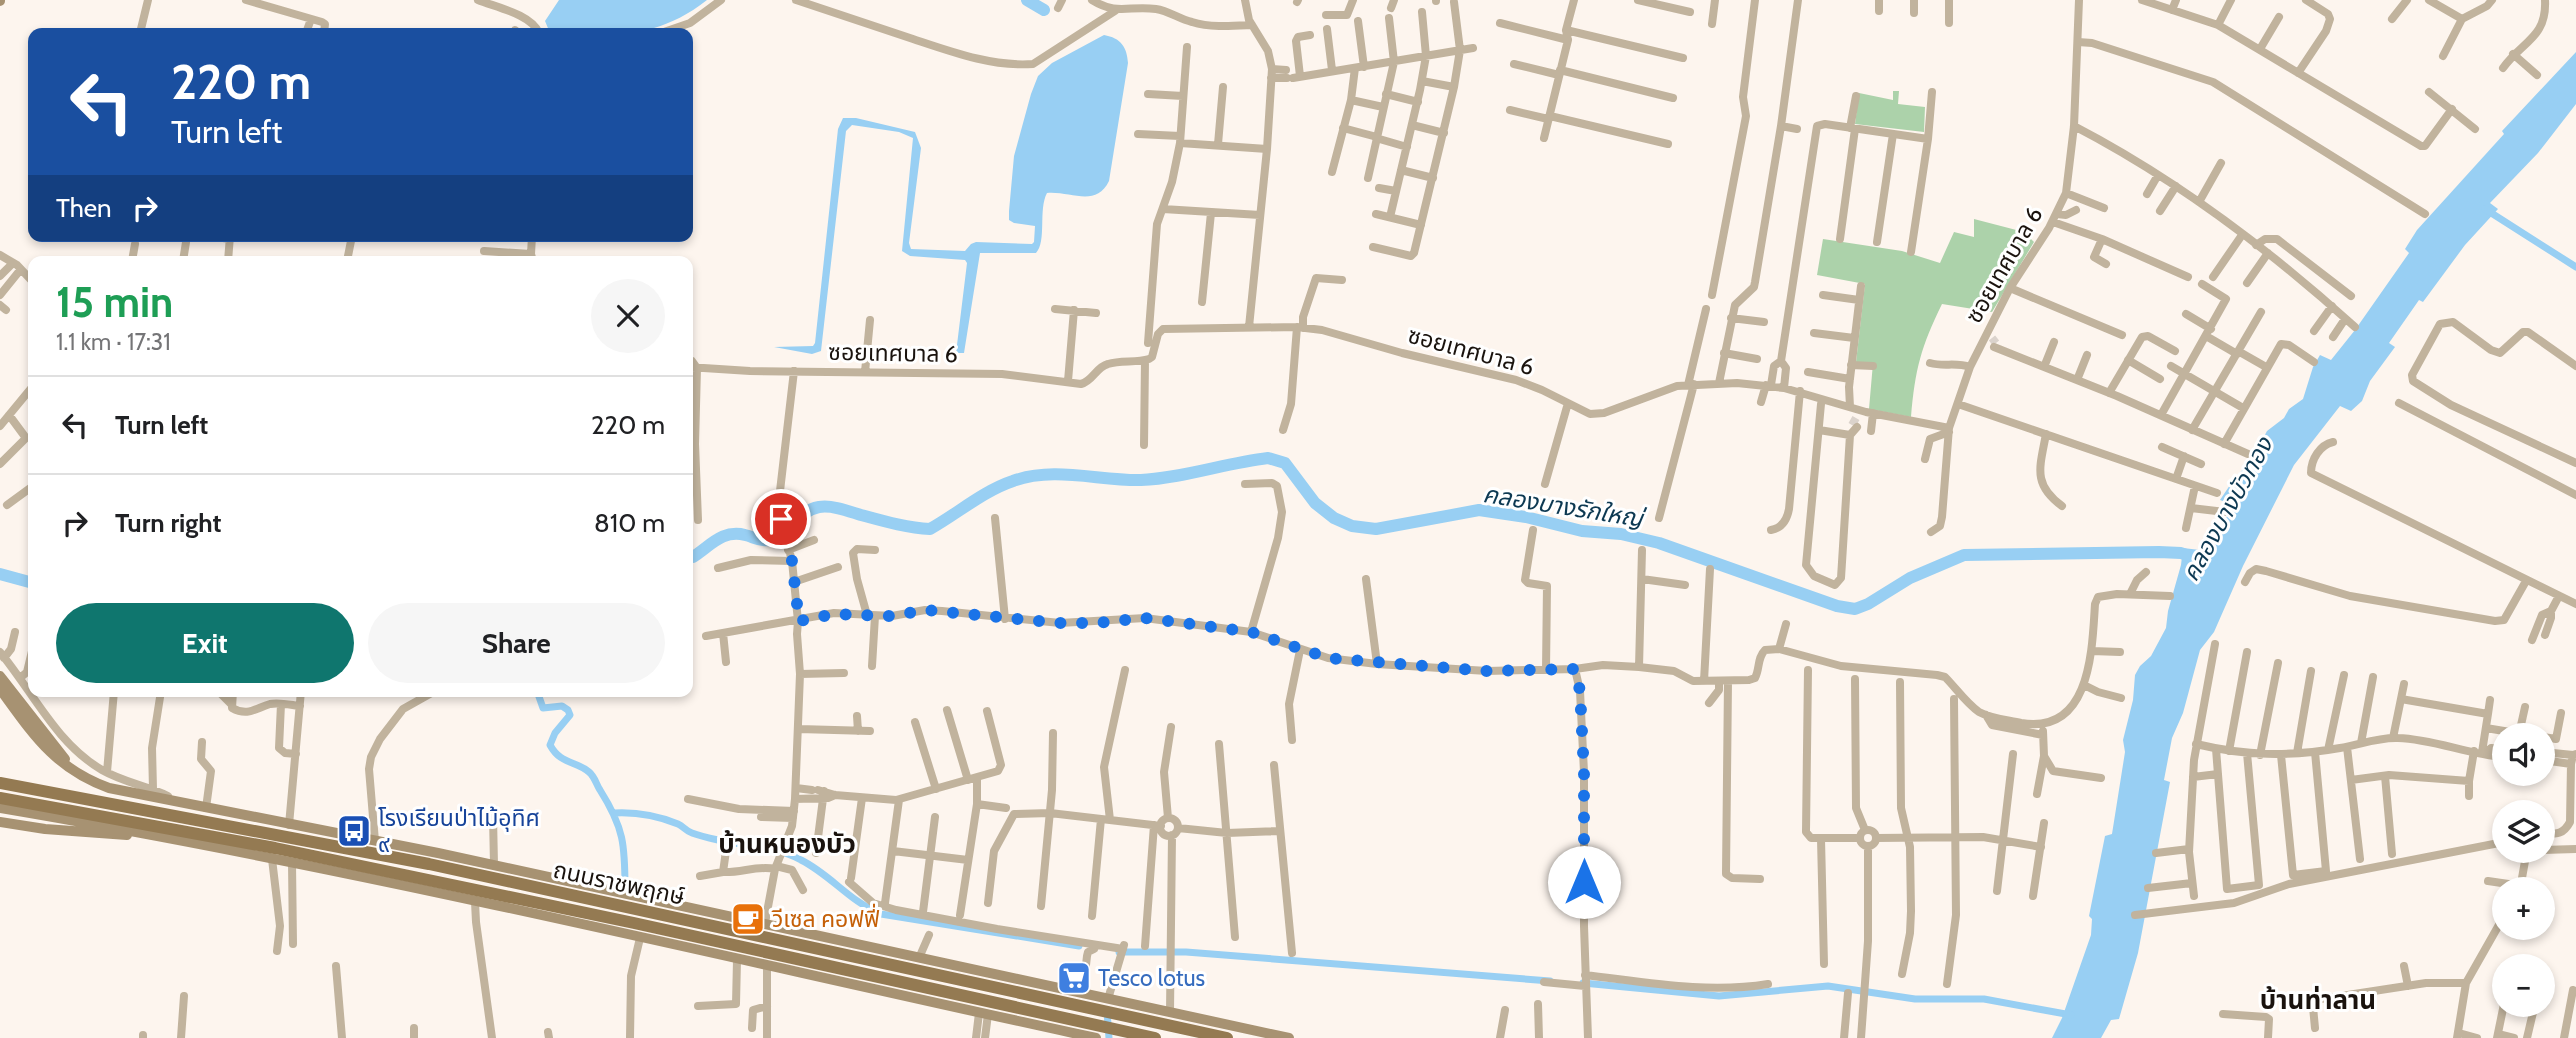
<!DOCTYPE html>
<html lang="en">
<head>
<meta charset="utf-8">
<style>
	body { margin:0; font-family:Cabin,"Noto Sans Thai",sans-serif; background:#f6f6f6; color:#202124; height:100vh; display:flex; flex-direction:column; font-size:26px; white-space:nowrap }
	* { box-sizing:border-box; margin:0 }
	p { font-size:23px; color:#757577 }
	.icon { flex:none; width:38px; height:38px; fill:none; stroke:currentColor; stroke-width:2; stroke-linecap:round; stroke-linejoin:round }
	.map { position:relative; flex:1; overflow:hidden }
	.side { position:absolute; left:28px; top:256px; width:665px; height:441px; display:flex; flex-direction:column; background:#fff; border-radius:14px; box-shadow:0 4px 10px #0003 }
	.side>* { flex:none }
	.banner { position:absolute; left:28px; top:28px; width:665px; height:214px; border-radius:14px; box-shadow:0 4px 10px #0003; background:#1a4fa0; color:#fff; overflow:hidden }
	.controls { position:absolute; left:2492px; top:723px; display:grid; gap:14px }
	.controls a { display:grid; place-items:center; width:63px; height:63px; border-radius:50%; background:#fff; box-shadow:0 4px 10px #0003; font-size:35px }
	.pin { position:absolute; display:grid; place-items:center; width:60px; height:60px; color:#fff; margin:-30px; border:4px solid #fff; border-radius:50%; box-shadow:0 2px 7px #0007 }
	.me { position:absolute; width:77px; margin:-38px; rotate:0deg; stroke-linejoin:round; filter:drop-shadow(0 0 5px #0008) }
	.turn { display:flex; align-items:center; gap:24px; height:147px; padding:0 28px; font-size:32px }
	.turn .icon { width:91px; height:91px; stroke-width:2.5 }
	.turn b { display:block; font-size:49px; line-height:60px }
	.then { display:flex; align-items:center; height:66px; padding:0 28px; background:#0003; gap:14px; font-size:26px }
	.round { display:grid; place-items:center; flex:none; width:74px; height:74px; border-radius:37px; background:#f6f6f6 }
	.headline { display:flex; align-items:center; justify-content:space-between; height:119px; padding:0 28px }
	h1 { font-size:42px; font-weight:700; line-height:52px; color:#1e9e55 }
	.primary-button { display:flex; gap:14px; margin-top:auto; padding:14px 28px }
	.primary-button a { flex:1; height:80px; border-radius:42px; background:#0f766e; color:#fff; font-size:28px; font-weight:700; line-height:80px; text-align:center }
	.primary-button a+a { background:#f6f6f6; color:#202124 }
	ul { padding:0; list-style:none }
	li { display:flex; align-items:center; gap:21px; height:98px; padding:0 28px; border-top:2px solid #e0e0e0 }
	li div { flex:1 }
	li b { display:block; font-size:26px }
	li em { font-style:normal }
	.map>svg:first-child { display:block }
</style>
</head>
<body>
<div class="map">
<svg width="2576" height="1038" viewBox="0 0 2576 1038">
	<rect width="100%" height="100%" fill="#fdf5ee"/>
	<!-- green -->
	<path fill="#acd2aa" d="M1893,91H1899L1898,104L1925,107L1924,132L1855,124L1859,93L1893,100Z
		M1974,219L2024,232L2034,242L1992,312L1942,304C1921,347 1915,369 1911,417L1869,409L1873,363L1856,362L1865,284L1817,275L1823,239L1902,251L1940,263L1954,232L1974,237Z"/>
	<!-- water -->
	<path fill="#98cff3" d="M559,0H707C653,42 614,33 550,33L545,21Z
		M1104,35C1121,38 1127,47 1128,63L1109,181C1096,208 1071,191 1047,193C1038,210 1047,241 1036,253H980L964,353H956L967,263L965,260L910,256L902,251L913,138L899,132L852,125L846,131L821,351L812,354L774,347L813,346L815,343L838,129L843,118H856L915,132L921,148L909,243L911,249L965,251L971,244L976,242L1032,244L1034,242L1035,226L1014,223L1009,220V211L1014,156L1031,94L1038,76L1052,63Z
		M2576,52V104L2538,153L2490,203L2498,209L2465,245L2423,302L2419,300L2389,343L2395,347L2370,381L2362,401L2351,411L2340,406L2294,465L2243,566L2214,632L2200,650L2183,713L2172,738L2164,780L2170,782L2138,953L2119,1019L2111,1020L2101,1038H2052L2062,1018L2091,935L2092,919L2089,916L2105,836L2112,834L2125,752L2123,740L2133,700L2135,675L2140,666L2151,656L2166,628L2168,611L2181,565L2183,548L2200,550L2211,546L2233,505L2220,500L2236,476L2250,463L2267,431L2284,418L2289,409L2303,399L2313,367L2320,355L2331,360L2355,330L2409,253L2405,249L2417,230L2504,134L2502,131Z"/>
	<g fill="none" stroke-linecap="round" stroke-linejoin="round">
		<!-- canal -->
		<path stroke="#98cff3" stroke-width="7" d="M2485,209L2576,267
			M537,691L543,708L562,706L568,710L570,715L555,733L550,745C561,765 575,760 589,772C595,777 596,784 600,790C624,828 625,845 625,889
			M615,813C636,812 658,816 678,824C683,826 686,831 692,833C700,836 709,838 718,840C745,846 776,846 801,860C831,875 850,902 881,914L1079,946
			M1119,952H1186L1550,981
			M1583,983L1719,996L1828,986L1915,999H1984L2071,1015
			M1107,1011L1109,1038"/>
		<!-- river -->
		<path stroke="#98cff3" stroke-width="12" d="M1027,0L1044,10
			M688,557H693C710,546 723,529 745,535C754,537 761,542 771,540C790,537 796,511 819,507C833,505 848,511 861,515C883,521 907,528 930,529C957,514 983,491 1013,481C1054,466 1099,481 1141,480C1184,478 1225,463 1268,458L1285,463L1315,503L1334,518L1352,526L1376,529L1479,510L1526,517L1582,531L1621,534L1659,543L1837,606L1855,609L1868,604L1910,578L1964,555L2159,552L2181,553L2197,559
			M0,574L33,583"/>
		<!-- minor-tunnel -->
		<path stroke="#dbd3cc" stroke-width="8" stroke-dasharray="8 4" stroke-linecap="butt" d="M1992,338L1996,343
			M1852,425L1856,418"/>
		<!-- minor -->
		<path stroke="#c1b39d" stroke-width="8" d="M246,0L322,22L325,24L324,33
			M478,0C495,7 531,14 539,33
			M796,0C835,13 874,26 913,39C952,52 993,67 1033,64L1115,11
			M1092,0C1118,16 1129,5 1156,9C1169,11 1179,19 1192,22C1211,28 1233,26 1252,25
			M1245,0L1249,20L1268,51L1272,69L1267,149L1249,327
			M1638,0L1690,12
			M1914,0V13
			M2142,0L2218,25L2421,146H2425L2452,109
			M2429,0L2462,19L2487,6L2492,0
			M1436,1V0
			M1297,2L1298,0
			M1058,8L1062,0
			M1391,8L1394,0
			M2172,10L2176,0
			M1879,11V0
			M1326,15H1347L1353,0
			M2392,19L2407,0
			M1358,21L1364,67
			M1500,23L1568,40
			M1949,23V0
			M1712,24L1715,0
			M2218,25L2231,0
			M1327,29L1332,70
			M1566,30L1683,58
			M140,33L148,0
			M306,33L311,19
			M514,33L515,30
			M661,33L690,23L721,0
			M2078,42L2092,43L2213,82L2425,214
			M2260,49L2279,17
			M2513,54L2537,75
			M2443,56L2462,19
			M1514,64L1559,75
			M2503,68C2522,41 2547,38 2545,0
			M1272,69L1286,70
			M1560,70L1673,98
			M2298,73L2326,31L2330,19L2328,14L2306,0
			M1300,76L1296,41L1298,37L1310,35
			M1271,78H1287
			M1293,78L1473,48
			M1422,81L1454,87
			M2429,92L2475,129
			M1148,94L1183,96
			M1386,94L1418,102
			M1351,100L1383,107
			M1510,110L1548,119
			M1550,116L1668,144
			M1412,125L1444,133
			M1781,126L1797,129
			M2074,126C2176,179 2270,250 2355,327
			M1343,128L1377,137
			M1850,128L1856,96
			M1138,134L1180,136
			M1376,138L1407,147
			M1544,138L1568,40L1566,30L1574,0
			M1180,143L1267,149
			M1218,144L1223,87
			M1401,170L1433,178
			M1332,172L1351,100L1355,68
			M1368,178L1394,62L1389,18
			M1379,188L1396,191
			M2066,193L2104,208
			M2147,194L2158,175
			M2199,202L2221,163
			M1163,209L1260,215
			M2160,211L2176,186
			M1376,214L1421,225
			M2057,214L2066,215L2076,210
			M1390,217L1420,90L1426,56L1422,12
			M2053,222L2102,239L2188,277
			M209,236L230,239
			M532,236L531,254L533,261
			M1840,239L1855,129
			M2102,239L2094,257L2106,264
			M1877,242L1893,134
			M2256,245L2265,239H2277L2351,296
			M1373,247L1411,256L1414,253L1454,87L1460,50L1454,2
			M484,251L531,254
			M1911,252L1928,139L1932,92
			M0,255L17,265L33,282
			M132,261L135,244
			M183,261L187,236
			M228,261L230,236
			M347,261L352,236
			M0,276L13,263
			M2213,277L2242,235
			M2247,283L2268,253
			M2010,288L2122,335
			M0,295L21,269
			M1712,295L1746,116L1743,97L1755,0
			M1823,295L1859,300
			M1202,302L1211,213
			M0,305L6,310
			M1055,309L1096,313
			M2186,314L2211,329
			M1731,318L1764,322
			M1303,328V317L1316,278L1342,280
			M2314,331L2332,306
			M1814,333L1854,338
			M2206,336L2237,354
			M2333,337L2345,319
			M1148,343L1157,224L1172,182L1180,143L1187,47
			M1994,347L2117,396L2248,454
			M2238,351L2266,367
			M1724,353L1757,359
			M688,360L692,361L697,368L695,444L698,520
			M2128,360L2160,379
			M1781,361L1817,126L1825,124L1928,139
			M1781,361L1786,368L1784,388
			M1930,363C1944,367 1956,362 1970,367
			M1851,365L1873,366
			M2171,366L2243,408
			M2576,366L2528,332H2523L2500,353L2491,350L2453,322L2440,324L2412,375L2413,381L2451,405L2576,463
			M688,367L750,371L1002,374L1081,384C1093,381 1096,367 1108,364C1121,360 1136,363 1149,359L1152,357L1158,334L1163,329L1297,327L1322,330L1402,353L1516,380L1542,390L1590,414L1604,413L1677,386L1737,383L1784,388L1866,412L1949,428
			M2044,367L2054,342
			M865,372L870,320
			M1808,372L1850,379
			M2077,380L2087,355
			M1068,381L1074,310
			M1719,383L1735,305L1754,287L1755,282L1781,126L1798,0
			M1688,385L1706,309
			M1771,385L1774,366L1781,361
			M2109,393L2142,337L2148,336L2175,351
			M1761,402L1766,385
			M2399,403L2576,495
			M1821,404L1806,565L1814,576L1835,585L1841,578L1850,435
			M1958,404L2217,493
			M1850,407L1849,387L1861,286
			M2161,415L2226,299L2202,284
			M0,426L33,386
			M1283,430L1291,404L1297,327
			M1819,430L1850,435L1857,427
			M2192,430L2261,312
			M1871,431L1873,413
			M2046,434C2040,467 2032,484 2062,506
			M2333,442C2320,445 2311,459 2311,473L2576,604
			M2224,444L2281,344L2289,345L2314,362
			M1144,445L1145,360
			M2162,447L2201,464
			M1925,459L1930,439L1949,432
			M0,464L26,438L9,415
			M2176,479L2184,456
			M1245,484L1272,483L1277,486L1282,512L1278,538L1251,632
			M1545,484L1568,403
			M7,505L33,486
			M2191,508L2225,512
			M995,518L1005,619
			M1659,518L1694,384
			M2186,528L2195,486
			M1533,530L1525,580L1528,583L1547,586L1546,670
			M1771,530C1782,528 1787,520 1789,509L1800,391
			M1931,532L1940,526L1942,517L1949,428L1970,367L2010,288L2049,228L2066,193L2074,126L2079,0
			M788,550L814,540
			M718,568L751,560L792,561
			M1366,579L1377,664
			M1642,579L1685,585
			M794,582L838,567
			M2245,582L2250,573L2256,569L2266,571L2350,596L2495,621L2504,620L2526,581
			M2130,594L2137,580L2146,572
			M867,615L857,579L853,553L857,549L875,550
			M723,633L726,662
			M2545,635L2551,618V611
			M706,636L834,613L892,616L925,610L942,611L1060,623L1145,618L1251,632L1328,658L1377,664L1487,671L1575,669L1580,691L1584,772V926L1588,1038
			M2532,640L2542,615L2551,611L2559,596
			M1779,649L1786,624
			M2092,651L2120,652
			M0,652C33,692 56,743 102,770C123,782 147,786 168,796
			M4,658L11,649L15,632
			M872,666L875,616
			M1639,667L1642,550
			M1575,669L1603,665L1639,667L1674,671L1693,681L1749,680L1755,678C1760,669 1757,658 1765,650L1779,649L1841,666L1937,675L1945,677C1956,688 1966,703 1979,712C1992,719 2008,720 2021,723C2091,735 2092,650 2095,604L2098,597L2117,594L2170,596
			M1808,670L1806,832L1811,838H1860
			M800,674L844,673
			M20,678L27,672L33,647
			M1855,679L1856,808L1865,830
			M1704,681L1710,569
			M1728,681L1726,874L1732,878L1760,879
			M1900,682L1901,808L1910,847L1911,911L1910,933L1902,974
			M2084,685L2098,692L2121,698
			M218,691L231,704
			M233,691L232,708C248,717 256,708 270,704C279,702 291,705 300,706
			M2401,699L2488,714L2482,752
			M1709,703L1719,690V681
			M281,704L279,748L285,753L296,754
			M947,710L968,780
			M2488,714L2490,700
			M1986,715L1992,725L2043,735
			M857,716L858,731
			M915,722L936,789
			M2486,728L2528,735
			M799,729L870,731
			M2043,731L2044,756L2053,771L2101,778
			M2519,734L2525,707
			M2543,737L2556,739L2561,713
			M2393,738L2404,684
			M1292,740L1289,704L1300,650
			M202,742L201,759L211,771L206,808
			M2361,743L2373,677
			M1219,744L1235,937
			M2196,744C2246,756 2289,757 2340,748C2359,745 2378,737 2398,738C2434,739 2469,755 2504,757
			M2347,747L2360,859
			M2216,749L2227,889L2259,885L2247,753
			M2328,750L2344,675
			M2229,751L2247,652
			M2543,752L2573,755
			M2297,753L2311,671
			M2485,753L2491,748L2504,749
			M2260,755L2278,663
			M2281,755L2293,875L2326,871L2315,752
			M2543,760L2571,764
			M1274,765L1292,953
			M107,772L114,691
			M2385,776L2392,854
			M2193,777L2218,774
			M2351,780L2389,775L2469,781L2474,751
			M796,788L812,790
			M153,789L152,748L161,691
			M818,790L835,795L896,800L998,771L1001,765L987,711
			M2037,794L2044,756
			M2469,796V781
			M688,799L739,809L794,811
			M795,799L828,798L835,795
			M977,804L1006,808
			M493,816L494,865
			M761,817L793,818
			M1168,818L1164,772L1171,727
			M1160 827a9 9 0 1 1 18 0a9 9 0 1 1-18 0Z
			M1110,820L1104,767L1125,670
			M289,825L301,691
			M1178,828L1227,833L1279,831
			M1860 838a8 8 0 1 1 16 0a8 8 0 1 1-16 0Z
			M2543,834C2556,834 2563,835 2570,822L2571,764L2573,755L2576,754
			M1876,838L1983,837L2041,847
			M1821,839L1824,964
			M375,841L369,769L371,757L380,739L403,709L435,691
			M2543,850L2576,849
			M726,851L723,872C741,873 758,865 775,869
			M893,851L968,860
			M816,853L824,791
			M2156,853L2189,849
			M272,859L280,926L277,951
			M292,863L293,944
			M776,866L792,870L803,890
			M700,876L723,872
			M851,878L862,798
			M2488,881L2522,886
			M849,882L873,903L896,910L997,929L1123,949
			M2148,888L2192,883
			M2520,889L2527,850
			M1997,891L2013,754
			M2033,896L2044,823
			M2194,896L2189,852L2194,760L2215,644
			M475,902L476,922L492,1038
			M885,903L899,800
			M988,903L994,851L1014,814L1050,813L1161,826
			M1041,906L1052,790L1053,733
			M923,912L935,817
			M960,915L977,804V778
			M2135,915L2234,903L2289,884L2504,842
			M1092,916L1101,819
			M765,923L775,869L792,826L795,799L800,674L797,634L798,621L792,561L778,508L794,371
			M1145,946L1154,825
			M919,958L929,935
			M336,966L342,1038
			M2404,966L2408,986
			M1585,975C1645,982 1707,994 1768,984
			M1544,982L1585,986
			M1947,984L1956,915L1954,699
			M1083,992L1087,956L1088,952L1094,949
			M1108,999L1124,945
			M1538,1004L1539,1038
			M698,1006L736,1004L737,960
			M1170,1012L1172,835
			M2223,1014L2266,1017L2269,1019L2268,1038
			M414,1028V1038
			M752,1028L753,1010L767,1006
			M2315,1028L2313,1007L2315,1000L2426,983H2466
			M548,1032L549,1038
			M2459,1033L2477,1038
			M2498,1034L2514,1038
			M143,1038V1035
			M181,1038L184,996
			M630,1038L631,976L640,938
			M767,1038V966
			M976,1038L979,1013
			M985,1038L988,1014
			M1500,1038L1505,1010
			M1844,1038L1848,993
			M1861,1038L1868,941V846
			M2457,1038L2466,983L2504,916
			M2497,1038L2504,1004
			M2527,1038L2535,1004
			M2564,1038L2573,990"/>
		<!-- secondary -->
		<path stroke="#a79272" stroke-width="10" d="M0,1V0
			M0,676L65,759
			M0,689C33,734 54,768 109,788L438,853L1289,1038
			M0,808C368,870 731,959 1096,1038
			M0,822L45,829L127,835"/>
		<!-- primary -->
		<path stroke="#947a52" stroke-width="12" d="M0,783L429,864L1227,1038
			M0,798L275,848L634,923L1155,1038"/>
	</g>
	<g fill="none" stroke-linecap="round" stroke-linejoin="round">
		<!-- route -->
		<path stroke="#1a73e8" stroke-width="12" stroke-dasharray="0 21.6" d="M781,519L792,561L799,621L834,614L892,616L925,610L1060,623H1095L1145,618L1251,632L1328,658L1487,671L1575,669L1580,691L1584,772V882"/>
	</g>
	<!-- icons -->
	<defs>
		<symbol id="bus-square" viewBox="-11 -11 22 22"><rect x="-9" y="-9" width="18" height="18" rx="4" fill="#1a4fb4" stroke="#fff"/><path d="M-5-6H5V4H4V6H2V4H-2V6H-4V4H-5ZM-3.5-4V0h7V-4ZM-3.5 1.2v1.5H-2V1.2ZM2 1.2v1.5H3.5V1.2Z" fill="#fff"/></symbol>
		<symbol id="cafe-square" viewBox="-11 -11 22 22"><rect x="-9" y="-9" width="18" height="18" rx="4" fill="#e8710a" stroke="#fff"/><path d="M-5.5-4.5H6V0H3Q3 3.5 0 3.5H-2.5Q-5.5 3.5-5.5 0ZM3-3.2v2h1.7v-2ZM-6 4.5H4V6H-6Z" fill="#fff"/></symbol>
		<symbol id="supermarket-square" viewBox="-11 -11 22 22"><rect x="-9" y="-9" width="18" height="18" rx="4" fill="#3f7fe0" stroke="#fff"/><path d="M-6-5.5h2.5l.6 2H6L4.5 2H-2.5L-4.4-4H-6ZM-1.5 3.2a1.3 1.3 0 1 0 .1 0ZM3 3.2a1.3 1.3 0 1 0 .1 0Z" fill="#fff"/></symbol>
	</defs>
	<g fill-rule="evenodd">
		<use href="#bus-square" x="335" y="812" width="38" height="38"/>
		<use href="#cafe-square" x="729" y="900" width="38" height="38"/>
		<use href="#supermarket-square" x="1055" y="959" width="38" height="38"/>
	</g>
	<g text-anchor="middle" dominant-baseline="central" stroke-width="6" stroke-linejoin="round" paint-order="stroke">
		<!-- street labels -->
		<g font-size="23" fill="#1a130e" stroke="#fff">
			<text transform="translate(2004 265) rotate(-60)">ซอยเทศบาล 6</text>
			<text transform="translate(1471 351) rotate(15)">ซอยเทศบาล 6</text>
			<text transform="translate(893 353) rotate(1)">ซอยเทศบาล 6</text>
			<text transform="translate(619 883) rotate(12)">ถนนราชพฤกษ์</text>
		</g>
		<!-- transit labels -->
		<g font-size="23" fill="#164399" stroke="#fff" text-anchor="start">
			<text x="378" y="818">โรงเรียนป่าไม้อุทิศ<tspan x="378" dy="26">๙</tspan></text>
		</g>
		<!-- food labels -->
		<g font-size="23" fill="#c56008" stroke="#fff" text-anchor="start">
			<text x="772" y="919">วีเซล คอฟฟี่</text>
		</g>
		<!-- shop labels -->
		<g font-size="23" fill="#366cbe" stroke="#fff" text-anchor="start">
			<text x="1098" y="978">Tesco lotus</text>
		</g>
		<!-- water labels -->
		<g font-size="24" font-style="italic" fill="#0d3952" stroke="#fff">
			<text transform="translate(1563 506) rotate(9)">คลองบางรักใหญ่</text>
			<text transform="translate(2227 509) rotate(-61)">คลองบางบัวทอง</text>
		</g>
		<!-- quarter labels -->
		<g font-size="26" font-weight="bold" fill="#1a130e" stroke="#fff">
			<text x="787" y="844">บ้านหนองบัว</text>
			<text x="2318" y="1000">บ้านท่าลาน</text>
		</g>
	</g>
</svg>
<div class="controls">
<a><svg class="icon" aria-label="sound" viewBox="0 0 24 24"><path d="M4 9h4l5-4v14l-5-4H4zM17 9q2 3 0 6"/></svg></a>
<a><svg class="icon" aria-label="layers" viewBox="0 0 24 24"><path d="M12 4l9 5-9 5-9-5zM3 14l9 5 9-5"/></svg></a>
<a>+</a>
<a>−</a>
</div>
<div class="pin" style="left:781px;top:519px;background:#d93025"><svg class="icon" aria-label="arrive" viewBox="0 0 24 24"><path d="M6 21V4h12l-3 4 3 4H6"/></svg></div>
<svg class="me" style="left:1584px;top:882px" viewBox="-20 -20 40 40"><circle r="19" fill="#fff"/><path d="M0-13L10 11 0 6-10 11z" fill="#1a73e8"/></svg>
<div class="banner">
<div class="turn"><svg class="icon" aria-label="left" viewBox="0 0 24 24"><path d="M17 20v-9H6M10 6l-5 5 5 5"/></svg><div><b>220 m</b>Turn left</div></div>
<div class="then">Then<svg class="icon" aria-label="right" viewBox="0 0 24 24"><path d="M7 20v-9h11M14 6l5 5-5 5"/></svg></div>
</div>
<section class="side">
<div class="headline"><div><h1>15 min</h1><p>1.1 km · 17:31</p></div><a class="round"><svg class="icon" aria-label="close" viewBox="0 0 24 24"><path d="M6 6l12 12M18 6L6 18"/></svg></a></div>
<ul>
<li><svg class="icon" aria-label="left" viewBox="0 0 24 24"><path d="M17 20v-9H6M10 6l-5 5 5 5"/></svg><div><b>Turn left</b></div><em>220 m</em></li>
<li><svg class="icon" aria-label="right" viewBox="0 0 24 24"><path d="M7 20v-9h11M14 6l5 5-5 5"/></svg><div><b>Turn right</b></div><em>810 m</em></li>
</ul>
<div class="primary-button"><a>Exit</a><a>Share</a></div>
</section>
</div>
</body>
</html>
